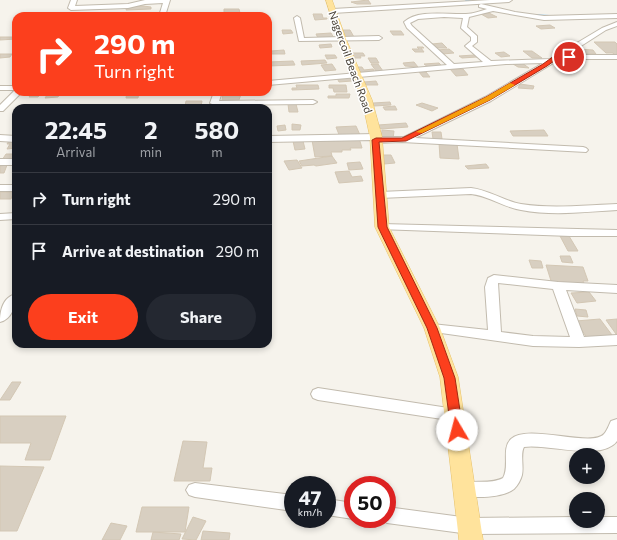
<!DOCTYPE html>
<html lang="en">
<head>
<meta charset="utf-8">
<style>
	body { margin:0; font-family:Commissioner,sans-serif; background:#242831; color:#f1f3f6; height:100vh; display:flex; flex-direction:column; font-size:15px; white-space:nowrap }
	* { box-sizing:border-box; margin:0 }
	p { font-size:13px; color:#9ea1a6 }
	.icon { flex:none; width:22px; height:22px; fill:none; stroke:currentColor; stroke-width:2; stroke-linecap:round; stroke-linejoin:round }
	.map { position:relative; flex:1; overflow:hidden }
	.panel { position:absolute; left:12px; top:104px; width:260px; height:244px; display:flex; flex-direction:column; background:#171b24; border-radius:12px; box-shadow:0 2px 6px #0003 }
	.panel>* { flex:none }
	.banner { position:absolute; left:12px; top:12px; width:260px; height:84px; border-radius:12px; box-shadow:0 2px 6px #0003; background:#fc3f1d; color:#fff; overflow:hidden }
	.fabs { position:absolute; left:569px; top:448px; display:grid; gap:8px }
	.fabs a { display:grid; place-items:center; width:36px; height:36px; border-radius:50%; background:#171b24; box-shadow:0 2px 6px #0003; font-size:20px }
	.speed { position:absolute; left:284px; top:476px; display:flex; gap:8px; font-size:20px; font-weight:700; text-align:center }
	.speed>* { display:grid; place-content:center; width:52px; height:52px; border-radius:50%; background:#171b24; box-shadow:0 2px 6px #0003; line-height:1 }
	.speed small { font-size:10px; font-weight:400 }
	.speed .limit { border:6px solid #d22; background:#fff; color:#111 }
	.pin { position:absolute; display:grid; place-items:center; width:34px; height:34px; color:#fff; margin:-17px; border:2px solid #fff; border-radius:50%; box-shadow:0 1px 4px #0007 }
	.me { position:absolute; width:44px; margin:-22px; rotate:352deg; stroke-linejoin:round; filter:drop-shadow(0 0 3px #0008) }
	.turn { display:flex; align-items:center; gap:14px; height:84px; padding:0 16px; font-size:18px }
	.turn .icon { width:52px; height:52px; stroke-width:2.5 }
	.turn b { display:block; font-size:28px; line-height:34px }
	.eta { display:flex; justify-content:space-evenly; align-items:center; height:68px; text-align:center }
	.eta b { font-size:24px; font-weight:700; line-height:28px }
	.button { display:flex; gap:8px; margin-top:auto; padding:8px 16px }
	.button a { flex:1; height:46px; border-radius:24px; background:#fc3f1d; color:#fff; font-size:16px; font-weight:700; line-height:46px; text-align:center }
	.button a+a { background:#242831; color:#f1f3f6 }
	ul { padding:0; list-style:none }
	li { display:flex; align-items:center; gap:12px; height:52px; padding:0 16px; border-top:1px solid #363941 }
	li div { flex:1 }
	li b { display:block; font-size:15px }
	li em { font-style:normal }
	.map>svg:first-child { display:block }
</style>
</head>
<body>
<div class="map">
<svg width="617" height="540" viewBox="0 0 617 540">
	<rect width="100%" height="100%" fill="#f6f3ec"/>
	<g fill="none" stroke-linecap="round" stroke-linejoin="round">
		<!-- stream -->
		<path stroke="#a9d4f2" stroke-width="2" d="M466,0L485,5
			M536,15L550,16"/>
	</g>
	<!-- building -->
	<path fill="#d8cfc1" stroke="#d3c7b4" d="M368,0L371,4H357L351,2Z
		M143,6L151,7V9L126,10L127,7Z
		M224,9H239L240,13H224Z
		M489,13L497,17L488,18L481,14Z
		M313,14H322L323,18H327V19L315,20Z
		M550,25L555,28L541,29L536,26Z
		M282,30H291L293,33L283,34Z
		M341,30H350L354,37L345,38Z
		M390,31H401L404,35H393Z
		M331,33L334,38H318L316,34Z
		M0,37H16V39L0,40Z
		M594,42H615L617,44V56H615L613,53H606Z
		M442,43L447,48H436L432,44Z
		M331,44L332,47L320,48L319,45Z
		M417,47H423L424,48H421L424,52H415L412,49H419Z
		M449,49L454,53L442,54L437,50Z
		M577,49L593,50L596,54H579Z
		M284,50L285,54H271V51Z
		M523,51H532L542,58H532Z
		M504,52L510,56L501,57L495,53Z
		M350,53H363L365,56H360L361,58H353Z
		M0,54H12L10,57L0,58Z
		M325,55H335L337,58L327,59Z
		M474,55L477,57L462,58L459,56Z
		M368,58H376L379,63H371Z
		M325,60L327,63L302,65L301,61Z
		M293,61L295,65L268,66V62Z
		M414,62L418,67L405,66L403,63Z
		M439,63L442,66L428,67L424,64Z
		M522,63L529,68L518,67L513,64Z
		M332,64L336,70L325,71L321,65Z
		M371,64H378L383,71H376Z
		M357,67H362L364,70L373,69L375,72L361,73Z
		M450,69H463L468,75L456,76Z
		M419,72H426L430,77H423Z
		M350,77L352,81L339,82L337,78Z
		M376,81L378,85H366L364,82Z
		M520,84L534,86L533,89L518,88Z
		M296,85H318L319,89L292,90V88H297Z
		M329,85H346L347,92H334L333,88H329Z
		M33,92H42L38,97H29Z
		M49,92H61L58,97L45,98Z
		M127,92H139L138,98H126Z
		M223,94H241L239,100H222Z
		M336,94H350L349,98H328V96H336Z
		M186,101H202L201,106H185Z
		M390,102L391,105L374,106L373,103Z
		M422,103L438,108L432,111L416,105Z
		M250,104H261V108H250Z
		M288,104H296L298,112H289Z
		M214,105H233L232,108H213Z
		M395,106L397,110H385L383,107Z
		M406,123L408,127L381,129L378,125Z
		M292,124L301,125L300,130H292Z
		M285,125L286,130L278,131L277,126Z
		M356,126L360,135L340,137L336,127Z
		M382,130L394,131L393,139L381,138Z
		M544,130L548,136H513L510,131Z
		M432,132H441L442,139H433Z
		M359,138L362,148H350L351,150H342V152H331L332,156L315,157L312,140Z
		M9,141H16V148L7,149L10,144H7Z
		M293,141H303L305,149L295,150Z
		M439,143L457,144L459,159L440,158Z
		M6,154H15L11,160H2Z
		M380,155H391L395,163L384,164Z
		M332,156L337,163L316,166L314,165L302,166L299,161Z
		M297,160L302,168L289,170L284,161Z
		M360,162L363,169L349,170L347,163Z
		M486,164L489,168L468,169L465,166Z
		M7,165L4,173H0V166Z
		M349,171L352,177L361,176L363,181L339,183L335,172Z
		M0,192H14L11,199H0Z
		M560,236H569L578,251H568Z
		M560,256H570L573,263L562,262Z
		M529,260L541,261L543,268H532Z
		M546,265L583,267L588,281H583L585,286L552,284Z
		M589,292L596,301L577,303L571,293Z
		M575,309L586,310L588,317L577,316Z
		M600,319L612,335L587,338L576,321Z
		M617,319V334H616L606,320Z
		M12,382H21L10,400H0Z
		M0,416H66L50,460H25L31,443H0Z
		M183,441L207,442L203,468H212L210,481H174Z
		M0,466L44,467L17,531H0Z
		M142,507H189L185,532H136Z
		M193,517L206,521L196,540L182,539Z
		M111,523L127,526L120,540H102Z
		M203,531L230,533L229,540H201Z
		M153,532L181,534L179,540H151Z"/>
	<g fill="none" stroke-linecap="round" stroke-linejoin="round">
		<defs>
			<path id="minor" d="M71,0H77L75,6L128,4L145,0H170L165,16H159L163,3L145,4L128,8L71,10L68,8Z
				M490,0H512L509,2L333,13L330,11L333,9Z
				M481,4L515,12L544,16L617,14V18L544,20L493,11L469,17L467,27L477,36V42L472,46L491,61L550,59L602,28L617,22V26L606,30L567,55H617V59H560L491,101L415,138L583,147L586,148L588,150L586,152L402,142L376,143L372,140L268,142V136L376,134L380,137H404L485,97L543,63L506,64L268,85V81L447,65L407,28L404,22C418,9 448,15 466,14C473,14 480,11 487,9L479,7V5ZM444,17L463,18L461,28L471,37V41L465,46L483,62L454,64L412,26L410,23L418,19Z
				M297,16L300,18L304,38L379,36L382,38L379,40L299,41L294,18Z
				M0,86H16V92H22L3,111H0V105L15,90H0Z
				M214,92H222L219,101L313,100L317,102L313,104L214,105L210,103Z
				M0,135L16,136V142L0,141Z
				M0,159H16V165H0Z
				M0,185H16V191H0Z
				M471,188C489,190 504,201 521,204C553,209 585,205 617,204V210C585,212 552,216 521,210C503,207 489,196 471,194L380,198L375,195L380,192Z
				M16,213V219L0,220V214Z
				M382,224L617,230V236H571L378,229L377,227L378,225Z
				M494,275L558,282L617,285V293L566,290L584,337L617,335V345L579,347L533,346L427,331L425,328L427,325L432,324L488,330L485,287L488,278ZM498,283L553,289L570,337L533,336L501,332Z
				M16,294C16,305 12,319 0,322C0,311 3,297 16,294Z
				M318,388L455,409L460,411L463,415L460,419L455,421L318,400L313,398L311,394L313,390Z
				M617,419V441C602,462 546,443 524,447C520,454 524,466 522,475C521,479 518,485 514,489C503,498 472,499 459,494L456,489L459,484C473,479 490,485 503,478C510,466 501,449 511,439C527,423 592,448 604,434C607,431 609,425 611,421Z
				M195,483L293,495V511L195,497L189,495L186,490L189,485Z
				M327,499L353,503V519L327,515Z
				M387,507L469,518L576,517V521H598V517H617V533L469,534L387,523L380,519H387Z"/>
			<path id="major" d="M326,0H332L346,39L372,100L382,137L389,227L440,328L458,377L483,540H459L440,377L424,328L375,227L370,137L362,100L338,39Z"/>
		</defs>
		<!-- minor casing -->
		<use href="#minor" stroke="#c2bbae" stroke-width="2"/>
		<!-- major casing -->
		<use href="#major" stroke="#e6c16a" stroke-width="1"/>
		<!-- minor -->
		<use href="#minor" fill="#fff" fill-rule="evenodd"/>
		<!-- major -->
		<use href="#major" fill="#ffe39c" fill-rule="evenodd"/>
	</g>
	<!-- route -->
	<path fill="#fc3f1d" stroke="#a42913" d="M554,56H569L572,57L569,59H557L547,66L490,100L406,141L379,142L387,227L437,328L455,378L463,430L461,433L457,435L453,433L451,430L444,378L427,328L378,227L372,140L376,138H402L486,97L543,64Z"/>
	<!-- slow -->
	<path fill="#f59e0b" d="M510,83L515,85L490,100L422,133L416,132L486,97Z"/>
	<g text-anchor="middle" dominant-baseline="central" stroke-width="3" stroke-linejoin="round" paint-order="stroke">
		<!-- street labels -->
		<g font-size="11" fill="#4b4439" stroke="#fff">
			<text transform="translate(351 62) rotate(70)">Nagercoil Beach Road</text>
		</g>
	</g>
</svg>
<div class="fabs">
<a>+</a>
<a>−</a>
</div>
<div class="speed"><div>47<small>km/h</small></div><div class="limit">50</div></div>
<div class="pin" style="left:569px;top:57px;background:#d93025"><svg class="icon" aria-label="arrive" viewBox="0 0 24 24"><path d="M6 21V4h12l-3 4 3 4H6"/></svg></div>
<svg class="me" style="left:457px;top:430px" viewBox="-20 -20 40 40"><circle r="19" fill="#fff"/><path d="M0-13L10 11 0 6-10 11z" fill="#fc3f1d"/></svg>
<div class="banner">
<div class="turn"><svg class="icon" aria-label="right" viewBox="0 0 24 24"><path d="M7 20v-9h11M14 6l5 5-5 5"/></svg><div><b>290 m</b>Turn right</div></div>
</div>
<section class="panel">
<div class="eta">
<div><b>22:45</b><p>Arrival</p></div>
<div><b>2</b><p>min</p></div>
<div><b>580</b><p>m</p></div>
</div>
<ul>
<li><svg class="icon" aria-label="right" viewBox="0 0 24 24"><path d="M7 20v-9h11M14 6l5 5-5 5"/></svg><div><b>Turn right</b></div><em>290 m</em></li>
<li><svg class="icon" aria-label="arrive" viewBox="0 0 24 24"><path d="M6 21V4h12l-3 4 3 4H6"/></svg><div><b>Arrive at destination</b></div><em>290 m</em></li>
</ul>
<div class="button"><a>Exit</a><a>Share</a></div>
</section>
</div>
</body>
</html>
